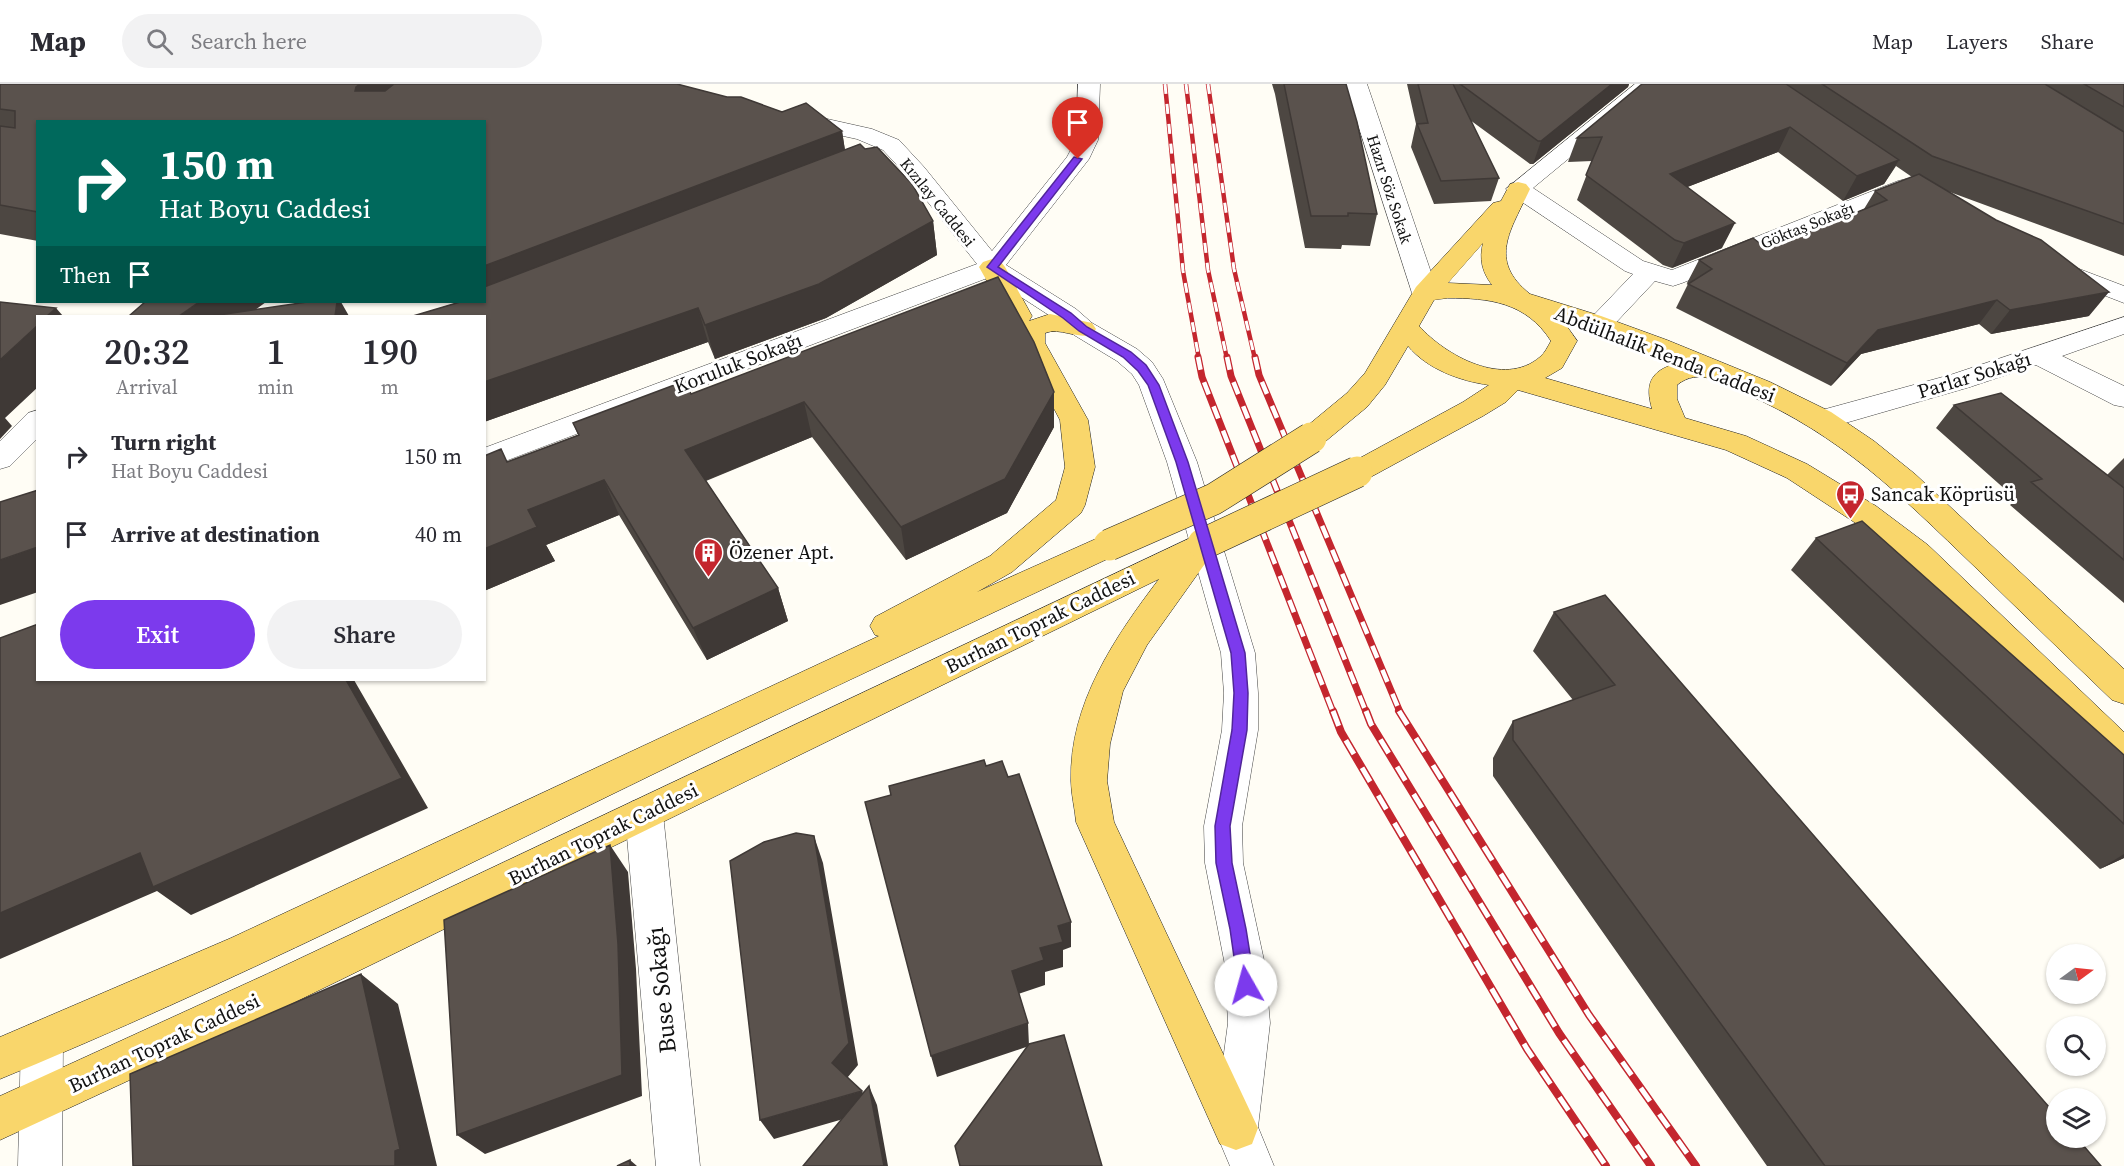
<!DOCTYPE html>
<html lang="en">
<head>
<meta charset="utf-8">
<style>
	body { margin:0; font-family:"Source Serif 4",serif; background:#f2f2f3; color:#2b2b33; height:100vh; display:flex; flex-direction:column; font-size:22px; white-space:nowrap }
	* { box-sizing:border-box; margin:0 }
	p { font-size:20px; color:#7c7c81 }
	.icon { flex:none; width:33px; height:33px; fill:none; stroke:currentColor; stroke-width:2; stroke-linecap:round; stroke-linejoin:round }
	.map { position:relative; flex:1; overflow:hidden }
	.panel { position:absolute; left:36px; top:231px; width:450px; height:366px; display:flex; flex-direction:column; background:#fff; border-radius:0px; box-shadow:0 2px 4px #0004 }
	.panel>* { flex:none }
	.banner { position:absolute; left:36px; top:36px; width:450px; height:183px; border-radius:0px; box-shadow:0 2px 4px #0004; background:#00695c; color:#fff; overflow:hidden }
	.needle { width:39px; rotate:75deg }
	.buttons { position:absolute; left:2046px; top:860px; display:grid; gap:12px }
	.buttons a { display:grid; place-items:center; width:60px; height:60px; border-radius:50%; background:#fff; box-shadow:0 2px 4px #0004; font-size:30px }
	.pin { position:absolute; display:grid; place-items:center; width:51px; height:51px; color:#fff; margin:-62px -26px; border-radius:50% 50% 50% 0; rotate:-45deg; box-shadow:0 0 6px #0007 }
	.pin .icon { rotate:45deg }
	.me { position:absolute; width:66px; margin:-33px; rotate:353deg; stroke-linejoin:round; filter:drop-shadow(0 0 4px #0008) }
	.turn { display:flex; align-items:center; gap:21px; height:126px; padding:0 24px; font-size:27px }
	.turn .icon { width:78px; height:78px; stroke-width:2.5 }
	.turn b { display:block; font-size:42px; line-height:51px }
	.then { display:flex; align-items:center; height:57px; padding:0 24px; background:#0003; gap:12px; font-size:22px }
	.eta { display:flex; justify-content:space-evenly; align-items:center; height:102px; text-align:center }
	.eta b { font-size:36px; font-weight:600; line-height:42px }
	.action { display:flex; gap:12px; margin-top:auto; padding:12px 24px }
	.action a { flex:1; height:69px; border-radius:36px; background:#7c3aed; color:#fff; font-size:24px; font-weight:600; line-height:69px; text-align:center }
	.action a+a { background:#f2f2f3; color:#2b2b33 }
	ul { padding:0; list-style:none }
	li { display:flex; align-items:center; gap:18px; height:78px; padding:0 24px }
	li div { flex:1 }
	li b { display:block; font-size:22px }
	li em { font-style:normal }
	header { display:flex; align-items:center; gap:36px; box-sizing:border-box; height:84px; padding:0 30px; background:#fff; border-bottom:2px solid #e1e1e2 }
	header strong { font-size:28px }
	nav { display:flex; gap:33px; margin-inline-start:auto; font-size:21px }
	.search { width:420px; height:54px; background:#f2f2f3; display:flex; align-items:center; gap:15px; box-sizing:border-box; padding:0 21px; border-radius:33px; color:#7c7c81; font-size:22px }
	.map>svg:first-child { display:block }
</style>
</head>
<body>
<header>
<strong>Map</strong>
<div class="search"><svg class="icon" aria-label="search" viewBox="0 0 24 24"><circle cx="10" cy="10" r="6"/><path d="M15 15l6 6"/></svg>Search here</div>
<nav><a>Map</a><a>Layers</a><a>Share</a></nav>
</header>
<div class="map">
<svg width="2124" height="1082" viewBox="0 0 2124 1082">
	<rect width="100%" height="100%" fill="#fffdf5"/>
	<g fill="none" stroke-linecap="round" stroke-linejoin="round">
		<defs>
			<path id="minor" d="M1078,0H1100L1098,56L1089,75L1006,181L1076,225L1092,239L1137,265L1152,278L1163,295L1197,378L1255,569L1258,609V646L1242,742L1243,779L1265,881L1270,939L1258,1043L1274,1082H1230L1214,1044L1228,939L1225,881L1205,779L1204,742L1222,646L1224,609L1221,569L1167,378L1139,301L1132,290L1117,277L1074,251L1058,237L990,193L484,385V364L977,180L908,93L883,66L857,55L788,40L785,35L788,30L796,28L872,45L899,56L924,83L992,167L1067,73L1076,56Z
				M1345,0H1367L1438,209L1434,215L1425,217L1416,215L1412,209Z
				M1635,0H1659L1533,104L1643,177L1672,186L1898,97L1906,95L1914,97L1918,102L1914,107L1682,199L1673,202L1655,197L1608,247L1599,249L1590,247L1586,241L1590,235L1633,190L1625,187L1510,110L1506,105Z
				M2061,178L2124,202V219L2052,191L2048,186L2052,181Z
				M2124,233V250L2062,272L2124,302V323L2114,321L2036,281L1970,303L1821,346L1811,343L1807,336L1811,329L1950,291Z
				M38,326V354L10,382L0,385V357L28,329Z
				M644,714L657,718L663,730L700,1082H656L625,730L631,718Z
				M42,936L57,942L63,957L62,1082H18L21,957L27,942Z"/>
			<path id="major" d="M1518,98L1526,100L1530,105C1511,146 1487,176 1530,210L1601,232L1667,256L1770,298L1831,328L1874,357L1915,390L2124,585V620L2112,616C2066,572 2020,527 1975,483C1899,410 1842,352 1744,309C1722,299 1699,283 1677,301V315L1685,334L1746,352L1807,380L1876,422L1928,461L2124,648V686L2111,682L1906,477L1854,438L1787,394L1726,366L1518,306L1506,318L1483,332L1367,395L1357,398L1347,395L1342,388L1347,381L1463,318L1489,301C1460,297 1427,285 1408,262L1385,301L1367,323L1321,361L1311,364L1301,361L1297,354L1301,347L1347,309L1365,289L1416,203L1493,119L1501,117L1510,100ZM1483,159C1479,175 1482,188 1492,201L1448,199ZM1448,214C1489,214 1526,218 1551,257C1548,262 1545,269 1540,273C1504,304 1446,272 1419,242L1434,216ZM1564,238L1675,280C1650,287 1645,301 1652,325L1545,294L1562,284L1577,257Z
				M992,175L1001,178L1005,183L1032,232L1029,237L1050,230L1092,239L1096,245L1092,251C1076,255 1060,243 1045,249V259L1088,336L1095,383L1085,421L1081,429L1012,488L977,508L1109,449L1120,453L1125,461L1120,469C970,540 819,609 670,682C448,790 228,901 0,995V953L231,854L879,552L875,551L870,542L875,533L990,472L1056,416L1065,383L1060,336L1019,259V245L1023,239L1010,238L979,183L983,178Z
				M1203,448L1214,452L1219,460L1147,561L1123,607L1110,660L1107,697L1114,738L1258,1044L1252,1060L1236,1066L1220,1060L1076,738C1075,725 1071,710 1071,697C1069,620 1115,553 1159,495L240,945L0,1056V1012L267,890Z"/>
		</defs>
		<!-- minor casing -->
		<use href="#minor" stroke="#444" stroke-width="1"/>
		<!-- major casing -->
		<use href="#major" stroke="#222" stroke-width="1"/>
		<!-- minor -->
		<use href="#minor" fill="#fff" fill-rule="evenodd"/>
		<!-- major -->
		<use href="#major" fill="#f9d66b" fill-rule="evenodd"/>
		<defs>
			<path id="rail-far2" d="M1165,0L1183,187L1199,275
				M1186,0L1208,186L1227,275
				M1208,0L1234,185L1255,275"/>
			<path id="rail-far1" d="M1198,273L1202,293L1333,628
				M1227,273L1231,292L1366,628
				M1255,273L1259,291L1400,628"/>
			<path id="rail" d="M1333,627L1341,648L1527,965L1606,1082
				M1366,627L1371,640L1559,949L1651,1082
				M1399,627L1589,931L1696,1082"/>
		</defs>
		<!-- rail-far2 casing -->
		<use href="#rail-far2" stroke="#c4262e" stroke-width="4.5"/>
		<!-- rail-far1 casing -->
		<use href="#rail-far1" stroke="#c4262e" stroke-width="7"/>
		<!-- rail casing -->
		<use href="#rail" stroke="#c4262e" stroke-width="8"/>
		<!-- rail-far2 -->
		<use href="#rail-far2" stroke="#fff" stroke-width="3" stroke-dasharray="10" stroke-linecap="butt"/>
		<!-- rail-far1 -->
		<use href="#rail-far1" stroke="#fff" stroke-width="4.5" stroke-dasharray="13" stroke-linecap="butt"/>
		<!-- rail -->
		<use href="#rail" stroke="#fff" stroke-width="5" stroke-dasharray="16" stroke-linecap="butt"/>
		<defs>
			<path id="major-bridge" d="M1203,460L1357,388
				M1109,461L1214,415L1311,354"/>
		</defs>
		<!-- major-bridge casing -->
		<use href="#major-bridge" stroke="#222" stroke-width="32" stroke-linecap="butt"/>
		<!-- major-bridge -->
		<use href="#major-bridge" stroke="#f9d66b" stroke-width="31"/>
	</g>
	<!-- wall -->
	<path fill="#4d4742" d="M0,0H677L727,13H741L782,28L806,19L842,47L845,66L860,60L865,65L877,63L912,100L933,137L937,171L826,234L715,275L708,258L484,338V232H413L456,219L454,218H484V38H38V157L0,150Z
		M1272,0H1346L1377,130L1370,162L1342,161L1341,165L1305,164L1275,10Z
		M1407,0H1629L1628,3L1533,80H1530L1470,36L1499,94L1491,117L1434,120L1411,63L1416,40Z
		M1642,0H2124V172L1947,107L2089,232L1991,250L1979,240L1861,270L1831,302L1676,224L1688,200L1687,199L1699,176L1767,165L1864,125L1875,107L1912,93L1896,82L1884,100L1843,117L1778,68L1687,103L1722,164L1672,184L1663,181L1577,116L1592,77L1568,78L1577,54Z
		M998,193L1054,343L1007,429L906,476L812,353L706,397L778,504L788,537L707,576L619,431L546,461L555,477L484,507L508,378L578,351L573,339L691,310Z
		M1954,321L2107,391L2124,374V519L2010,421L2016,415L1936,344Z
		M1816,454L2124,671V774L2100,785L1791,486Z
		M1554,528L2101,1082H1767L1493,692V674L1513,637L1573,616L1533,567Z"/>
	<!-- shaded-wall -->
	<path fill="#3f3936" d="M360,0H418L372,38L355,7L356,3Z
		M1604,0H1629L1628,3L1533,80L1541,57Z
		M1790,43L1778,68L1659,114L1670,90Z
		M842,47L847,80L484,209V182Z
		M1899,76L1884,100L1843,117L1857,92Z
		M933,137L937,171L826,234L715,275L705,241Z
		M1735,139L1722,164L1672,184L1684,159Z
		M2109,208L2089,232L1991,250L2010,226Z
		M1997,216L1979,240L1861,270L1831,302L1847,279L1878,246Z
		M199,218H266L247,232H179Z
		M337,218H341L349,232H335Z
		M56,224L63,232H47Z
		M698,224L708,258L484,338V298Z
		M38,241V303L5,334L12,342L0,355V276Z
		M1054,308V343L1007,429L906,476L901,443Z
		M804,318L812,353L697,400L685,366Z
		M604,396L619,431L546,461L555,477L484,507V465L528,426Z
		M38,463V508L0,521V476Z
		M778,504L788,537L707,576L693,544Z
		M346,596H354L428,724L191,831L157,807L0,875V829Z
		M814,752L823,779L858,981L842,1000L832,979Z
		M610,761L628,788L636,885L642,1012L485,1070L457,1051Z
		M2124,770V774L2100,785Z
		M1071,838V863L1063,866V883L1045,888V901L1015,911L1012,887L1040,864L1058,842Z
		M361,890L398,920L437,1082H395Z
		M1028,939L1029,962L937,993L931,972Z
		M869,1002L877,1021L888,1082H884Z
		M862,1007L871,1027L774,1055L760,1036Z
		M630,1076L637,1082H630Z"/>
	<!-- building -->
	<path fill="#5a524d" stroke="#3f3936" stroke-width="1.5" d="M0,0H360L356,3L355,7H385L394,0H677L727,13H741L782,28L806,19L842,47L484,182V38H38V128L0,121V42L15,44V27L0,25Z
		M1284,0H1346L1357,38L1377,130L1348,129V132H1311Z
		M1418,0H1453L1499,94L1441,97L1417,40L1428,39Z
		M1460,0H1612L1541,57H1538Z
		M1642,0H1786L1899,76L1857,92L1790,43L1670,90L1735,139L1684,159L1675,156L1586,91L1602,53L1577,54Z
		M1822,0H2045L2124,48V140L1932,72Z
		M2084,0H2124V23Z
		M860,60L865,65L877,63L912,100L933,137L819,200L705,241L698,224L484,298V232H413L460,218H484V203Z
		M1919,90L1996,136L2041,156L2109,208L2010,226L1997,216L1878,246L1847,279L1688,200L1712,185L1699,176L1753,154L1767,165L1887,116L1875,107Z
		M998,193L1034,258L1054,308L1005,395L901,443L804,318L685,366L778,504L693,544L604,396L528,426L537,443L484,465V372L501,365L507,378L579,351L573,339L685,297L691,310Z
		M0,218L56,224L47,232H38V241L0,276Z
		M145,218H199L179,232H129Z
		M307,218H337L335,232H212Z
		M2001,309L2124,404V476L2031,398L2042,395L1954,321Z
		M38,406V463L0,476V418Z
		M1862,437L2124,671V740L1816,454Z
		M1605,511L2056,1031V1053H2076L2101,1082H1825L1513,656V637L1615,601L1554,528Z
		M38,540V596H346L402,694L153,803L140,769L0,829V554Z
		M984,676L986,682L1002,677L1008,693L1019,690L1071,838L1058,842L1063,858L1040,864L1044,876L1012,887L1028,939L931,972L865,718L891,711L889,702Z
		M796,749L814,752L849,959L832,979L862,1007L760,1036L730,777L764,758Z
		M610,761L618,860L622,991L457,1051L444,836Z
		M361,890L400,1065L395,1067V1082H133L130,990Z
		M1064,951L1102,1082H960L955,1062L1029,960Z
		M869,1002L884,1082H803Z
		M630,1076V1082H617Z"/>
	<!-- route -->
	<path fill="#7c3aed" stroke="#51269a" stroke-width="1.5" d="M1074,73L1082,75L998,183L1071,229L1087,243L1131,268L1146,281L1159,301L1188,378L1245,569L1248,609L1247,646L1230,742L1232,779L1246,845L1255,901L1252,907L1246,909L1240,907L1238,901L1230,845L1216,779L1215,742L1232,646L1234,609L1231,569L1176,378L1148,301L1138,287L1123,273L1079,247L1063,234L987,183Z"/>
	<!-- icons -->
	<defs>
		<symbol id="bus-pin" viewBox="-11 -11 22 30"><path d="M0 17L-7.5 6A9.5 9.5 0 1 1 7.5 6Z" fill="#c4262e" stroke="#fff"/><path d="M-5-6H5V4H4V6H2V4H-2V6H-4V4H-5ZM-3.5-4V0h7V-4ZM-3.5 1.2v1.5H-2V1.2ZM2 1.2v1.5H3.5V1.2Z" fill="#fff"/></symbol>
		<symbol id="building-pin" viewBox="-11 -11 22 30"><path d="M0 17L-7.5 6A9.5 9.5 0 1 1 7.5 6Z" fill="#c4262e" stroke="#fff"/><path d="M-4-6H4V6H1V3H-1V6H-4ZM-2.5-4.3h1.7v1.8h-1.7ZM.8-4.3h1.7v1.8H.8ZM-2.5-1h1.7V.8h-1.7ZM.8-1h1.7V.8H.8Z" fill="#fff"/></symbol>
	</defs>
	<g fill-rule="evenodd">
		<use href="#bus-pin" x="1834" y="394" width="33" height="45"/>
		<use href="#building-pin" x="692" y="452" width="33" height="45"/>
	</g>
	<g text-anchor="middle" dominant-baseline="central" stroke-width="6" stroke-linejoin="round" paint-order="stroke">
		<!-- far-street labels -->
		<g font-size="16" fill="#111" stroke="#fff">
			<text transform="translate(1390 105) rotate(72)">Hazır Söz Sokak</text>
			<text transform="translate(938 118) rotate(51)">Kızılay Caddesi</text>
			<text transform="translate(1807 141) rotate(-22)">Göktaş Sokağı</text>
		</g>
		<!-- street labels -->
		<g font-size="20" fill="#111" stroke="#fff">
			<text transform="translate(1665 270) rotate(21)">Abdülhalik Renda Caddesi</text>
			<text transform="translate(738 279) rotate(-21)">Koruluk Sokağı</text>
			<text transform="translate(1974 291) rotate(-17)">Parlar Sokağı</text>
			<text transform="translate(1040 538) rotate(-26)">Burhan Toprak Caddesi</text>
			<text transform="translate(603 750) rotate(-26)">Burhan Toprak Caddesi</text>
			<text transform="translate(164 959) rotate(-25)">Burhan Toprak Caddesi</text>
		</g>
		<!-- poi labels -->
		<g font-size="20" fill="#111" stroke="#fff" text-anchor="start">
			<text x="1871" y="410">Sancak Köprüsü</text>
			<text x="729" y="468">Özener Apt.</text>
		</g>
		<!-- near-street labels -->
		<g font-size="24" fill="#111" stroke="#fff">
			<text transform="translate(661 906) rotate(-96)">Buse Sokağı</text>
		</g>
	</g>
</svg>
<div class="buttons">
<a><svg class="needle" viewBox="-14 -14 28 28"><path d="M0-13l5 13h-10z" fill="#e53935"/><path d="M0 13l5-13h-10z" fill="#7c7c81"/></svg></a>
<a><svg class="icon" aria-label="search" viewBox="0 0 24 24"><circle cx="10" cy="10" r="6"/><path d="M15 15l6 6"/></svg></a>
<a><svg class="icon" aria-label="layers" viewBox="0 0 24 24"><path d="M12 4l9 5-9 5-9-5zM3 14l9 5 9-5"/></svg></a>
</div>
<div class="pin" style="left:1078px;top:75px;background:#d93025"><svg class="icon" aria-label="arrive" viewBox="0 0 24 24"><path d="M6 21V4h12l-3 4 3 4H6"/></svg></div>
<svg class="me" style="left:1246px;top:901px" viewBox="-20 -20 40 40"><circle r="19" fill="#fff"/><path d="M0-13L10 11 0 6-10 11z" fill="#7c3aed"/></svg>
<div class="banner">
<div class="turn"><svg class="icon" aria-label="right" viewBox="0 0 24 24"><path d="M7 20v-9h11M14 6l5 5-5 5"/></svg><div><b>150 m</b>Hat Boyu Caddesi</div></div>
<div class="then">Then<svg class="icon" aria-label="arrive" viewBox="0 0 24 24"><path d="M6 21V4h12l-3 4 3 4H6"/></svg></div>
</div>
<section class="panel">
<div class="eta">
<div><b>20:32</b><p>Arrival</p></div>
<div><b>1</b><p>min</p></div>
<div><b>190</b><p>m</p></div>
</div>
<ul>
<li><svg class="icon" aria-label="right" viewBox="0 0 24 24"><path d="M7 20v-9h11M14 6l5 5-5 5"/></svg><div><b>Turn right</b><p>Hat Boyu Caddesi</p></div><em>150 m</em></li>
<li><svg class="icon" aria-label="arrive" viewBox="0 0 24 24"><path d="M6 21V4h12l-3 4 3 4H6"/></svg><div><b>Arrive at destination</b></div><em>40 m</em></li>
</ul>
<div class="action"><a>Exit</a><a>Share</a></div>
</section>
</div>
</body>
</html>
